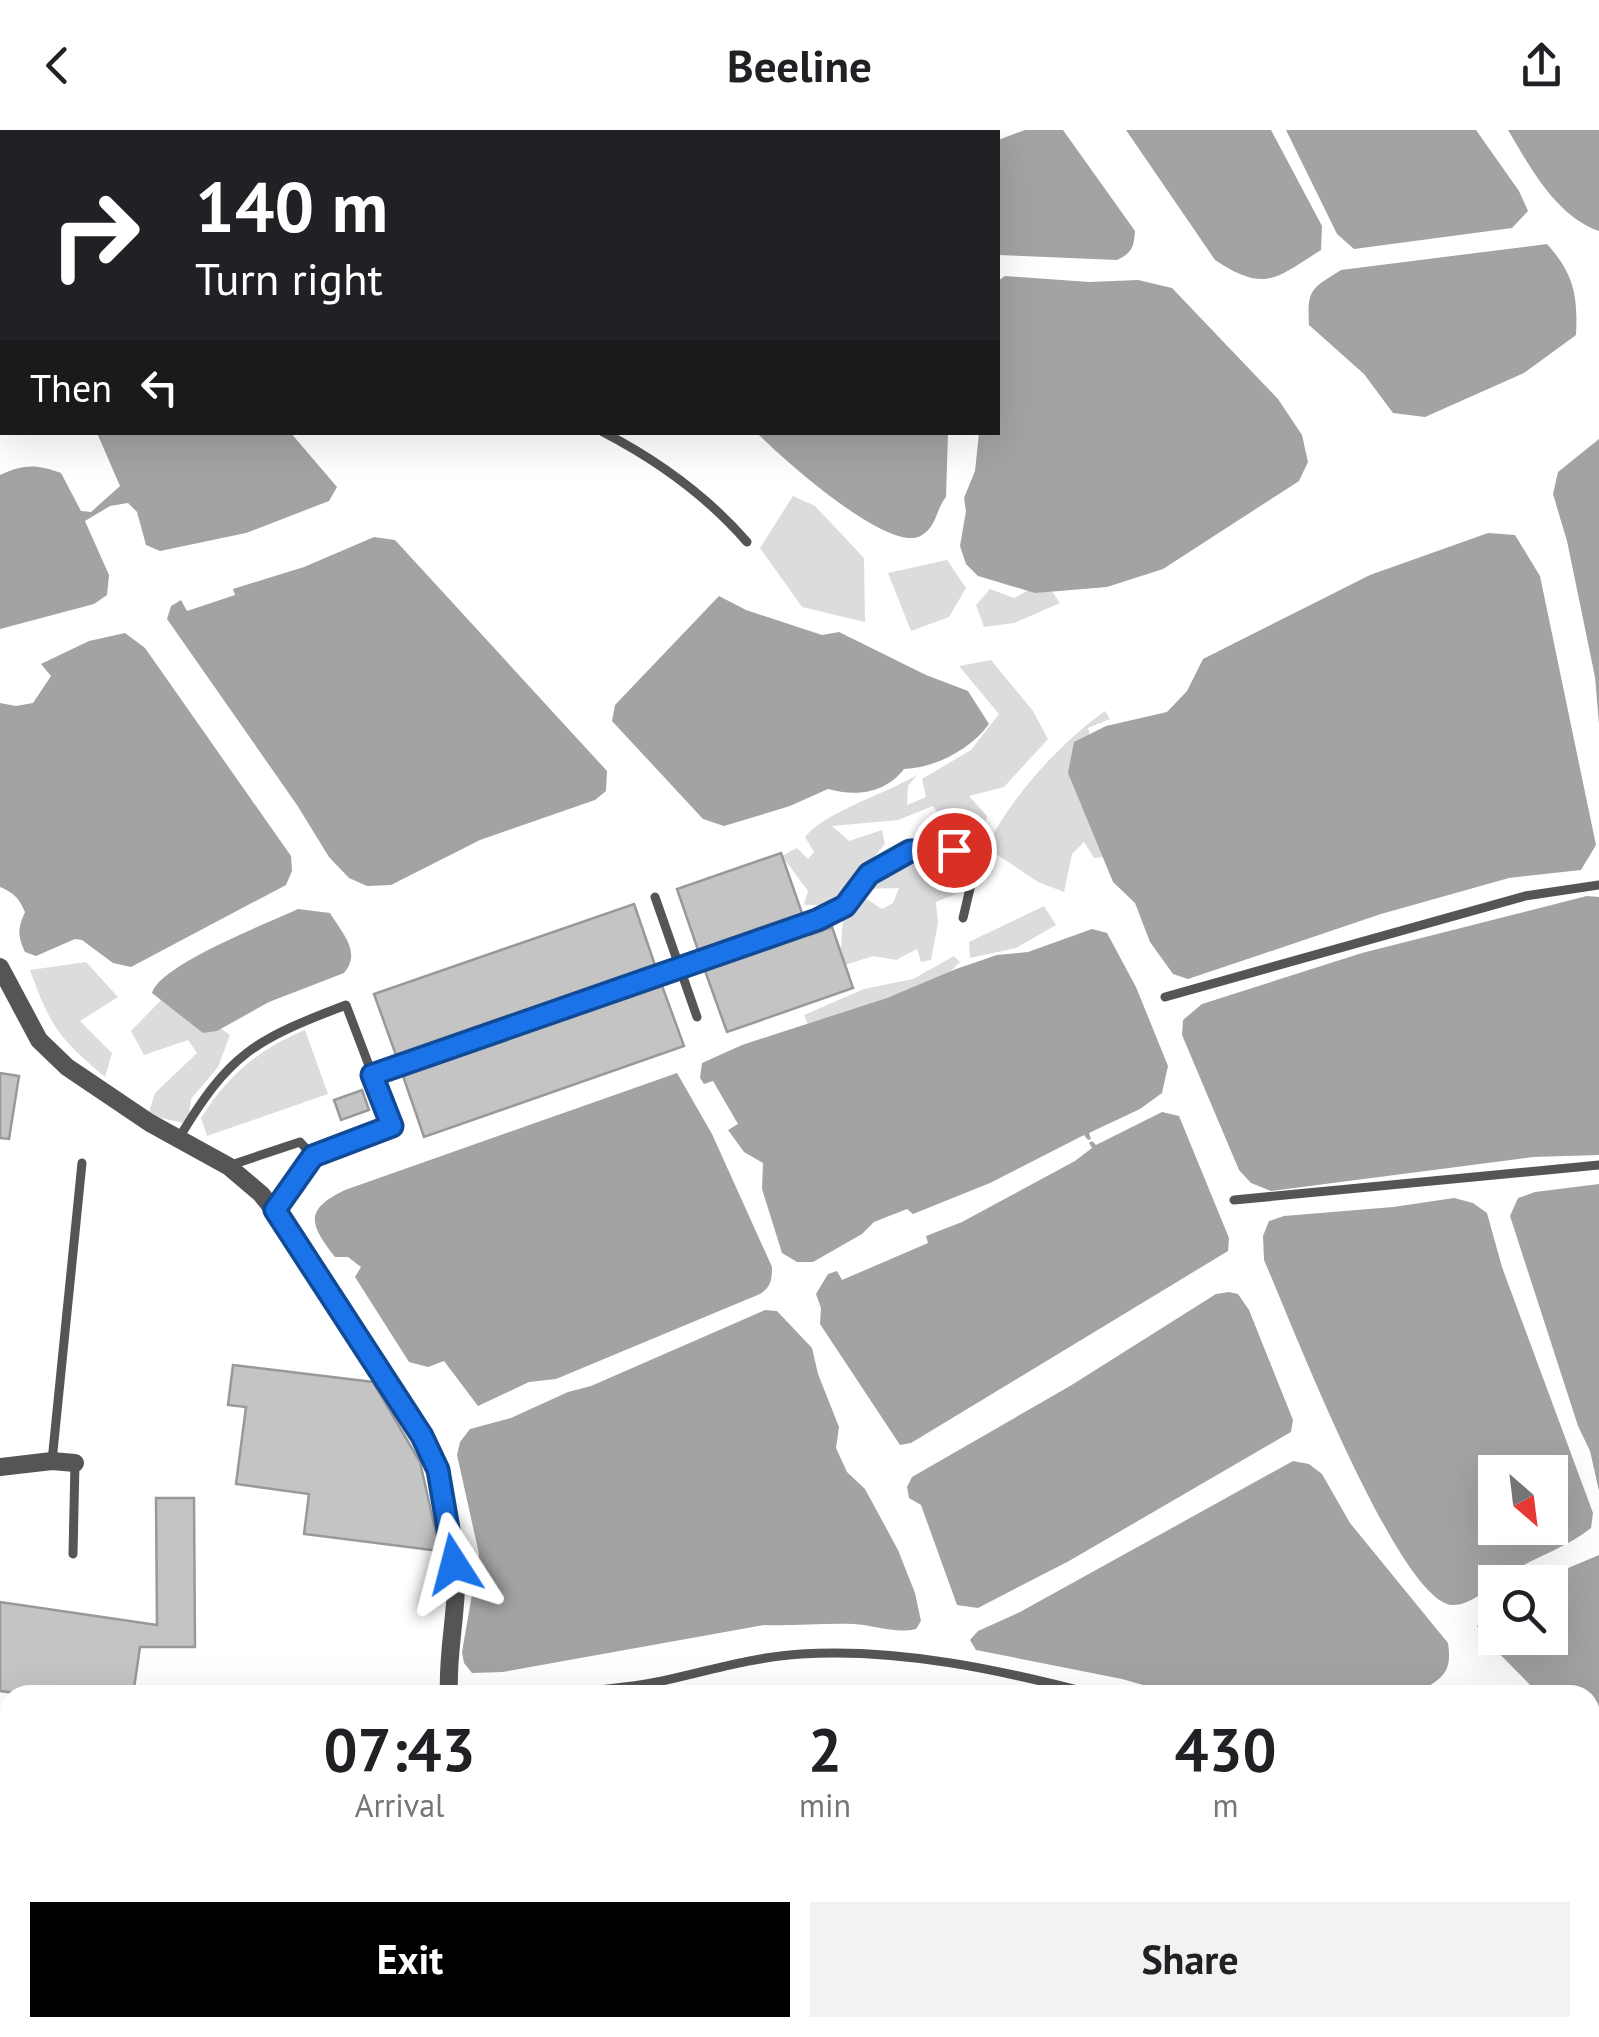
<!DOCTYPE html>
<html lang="en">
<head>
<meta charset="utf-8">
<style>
	body { margin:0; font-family:"PT Sans",sans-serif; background:#f2f2f2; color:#202124; height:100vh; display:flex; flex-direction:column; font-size:38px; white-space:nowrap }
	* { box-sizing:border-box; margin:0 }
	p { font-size:32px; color:#757577 }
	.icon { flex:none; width:55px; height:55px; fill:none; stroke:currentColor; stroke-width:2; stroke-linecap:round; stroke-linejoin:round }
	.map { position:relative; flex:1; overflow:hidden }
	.drawer { position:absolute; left:0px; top:1555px; width:1600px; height:352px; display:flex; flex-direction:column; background:#fff; border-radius:30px 30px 0 0; box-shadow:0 10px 40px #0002 }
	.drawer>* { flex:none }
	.hud { position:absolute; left:0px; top:0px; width:1000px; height:305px; box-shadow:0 10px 40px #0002; background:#202124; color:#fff; overflow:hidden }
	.needle { width:65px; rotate:152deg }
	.tools { position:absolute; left:1478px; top:1325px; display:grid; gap:20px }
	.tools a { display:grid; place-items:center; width:90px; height:90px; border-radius:0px; background:#fff; box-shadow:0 10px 40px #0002; font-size:50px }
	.pin { position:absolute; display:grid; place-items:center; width:85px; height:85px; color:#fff; margin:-42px; border:5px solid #fff; border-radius:50%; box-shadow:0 2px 10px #0007 }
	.me { position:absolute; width:110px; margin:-55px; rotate:351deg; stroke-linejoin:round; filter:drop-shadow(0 0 8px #0008) }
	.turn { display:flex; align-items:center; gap:35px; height:210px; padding:0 30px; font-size:45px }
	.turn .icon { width:130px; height:130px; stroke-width:2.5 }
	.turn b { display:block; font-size:70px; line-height:85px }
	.then { display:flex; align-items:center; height:95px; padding:0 30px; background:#0003; gap:20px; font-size:38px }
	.eta { display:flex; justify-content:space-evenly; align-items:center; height:170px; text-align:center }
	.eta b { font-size:60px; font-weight:700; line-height:70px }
	.primary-button { display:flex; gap:20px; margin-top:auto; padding:20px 30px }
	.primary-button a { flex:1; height:115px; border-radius:0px; background:#000; color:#fff; font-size:40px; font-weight:700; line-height:115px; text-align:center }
	.primary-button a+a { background:#f2f2f2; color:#202124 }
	header { display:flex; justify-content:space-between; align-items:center; height:130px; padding:0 30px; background:#fff; font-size:45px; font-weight:700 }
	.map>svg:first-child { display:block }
</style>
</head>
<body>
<header><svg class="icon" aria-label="back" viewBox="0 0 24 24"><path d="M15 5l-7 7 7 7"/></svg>Beeline<svg class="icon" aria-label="share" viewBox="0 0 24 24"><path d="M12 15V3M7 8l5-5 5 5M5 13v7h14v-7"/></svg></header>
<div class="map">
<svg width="1599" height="1907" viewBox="0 0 1599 1907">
	<rect width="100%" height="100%" fill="#fff"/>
	<!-- green -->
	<path fill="#dcdcdc" d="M793,366L815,376L864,428L865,492L802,477L760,418Z
		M947,430L966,458L949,487L911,501L888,443Z
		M1045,451L1060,473L1014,493L984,497L976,475L990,459L1014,468Z
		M991,530L1033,581L1048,609L1004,657L969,666L987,686L984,700L951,703L933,676L898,690L832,696L849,711L882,700L885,714L833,775H804L808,761L782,726L797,718L808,729L814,722L805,707C825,682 885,664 917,645L908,656L907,675L926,667L922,649L971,620L999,584L959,536Z
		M1105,581L1110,589L1088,598L1094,619L1111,726L1094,728L1084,712L1072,724L1064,762L1038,752L986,717C1013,665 1058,615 1105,581Z
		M909,721L927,735L969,725L970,758L936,772L938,793L931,830L921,832L917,819L896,830L873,826L845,835L841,818L843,787L865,768L882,779L893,773L899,758L861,759L877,740Z
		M1044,776L1056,795L1016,818L970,828L969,812Z
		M954,826L960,832L938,853L810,899L804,885L864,859L913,849Z
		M86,832L118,867L80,891L112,923L105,947C59,908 51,898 30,840Z
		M169,862L230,905L218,937L191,969L188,994L148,985L155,963L197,923L188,910L144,925L131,901Z
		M305,900L328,964L207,1006L201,988C228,945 259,919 305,900Z"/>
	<!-- water -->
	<path fill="#a3a3a3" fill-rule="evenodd" d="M1025,0H1063L1135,101C1134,117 1132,123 1117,130L998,125V10Z
		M1126,0H1271L1322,96L1321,120C1275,149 1265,163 1215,130Z
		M1286,0H1476L1519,61L1528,81L1512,98L1354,119L1337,104Z
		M1508,0H1599V101C1556,86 1530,37 1508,0Z
		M1547,114C1574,144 1578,166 1576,205L1524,243L1425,287L1393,283L1364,244L1309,195C1307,159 1311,159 1341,140Z
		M1005,146L1089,152L1138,150L1172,158L1278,269L1302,305L1308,332L1299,351L1163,439L1107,457L1035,463L978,446L966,434L960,416L966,381L964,368L975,341L979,303L998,302V151Z
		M290,302L337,357L329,371L246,403L160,421L146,415L137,382L128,373L110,376L85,391L109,445L107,465L94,474L0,499V345C24,334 36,334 61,343L81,381L91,382L120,356L97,303Z
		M757,303H948L946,367C936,379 937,396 922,405C891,427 779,325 757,303Z
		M1599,309V594L1595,547L1567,411L1553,364L1558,342Z
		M1488,403L1515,405L1540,446L1596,715L1581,740L1509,748L1381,784L1188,849L1173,844L1150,812L1135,773L1113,752L1068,643L1074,612L1106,596L1167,582L1187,561L1203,529L1370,445Z
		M374,407L395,410L607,641L606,661L595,670L480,710L391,755L367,756L349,748L329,727L297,675L167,489L171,476L181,470L187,481L235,465L233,459L304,437Z
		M719,466L746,480L822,505L839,502L926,545L968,561L989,594C971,619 935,638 904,639C886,663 856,667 828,659L790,676L724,696L703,689L612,591L615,575Z
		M125,503L145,518L291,726L292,741L286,755L131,837L113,833L82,810L75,809L36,826L25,822C17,805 18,798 25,782C19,768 14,763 0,757V573L16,576L33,573L51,546L41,534L89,511Z
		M1587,766L1599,767V1025L1533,1027L1271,1061L1251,1053L1239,1040L1182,905L1183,890L1202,874L1362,823Z
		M298,779L330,783C342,803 362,822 344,843L269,872L217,901L203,903L152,863C159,835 268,793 298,779Z
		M1092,799L1107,803L1136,857L1168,936L1162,963L1140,979L1089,1003L1091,1009L1088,1010L1084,1005L990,1053L913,1084L907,1079L874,1092L862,1104L813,1132H797L782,1123L762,1059L763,1033L744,1022L728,1000L738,994L713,951L704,954L700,948L702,933L742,915L887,868L956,839L997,825L1028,822Z
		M677,943L712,1004L772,1137C772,1150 771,1157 760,1164L556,1249L529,1252L478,1276L444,1231L428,1237L409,1232L355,1147L361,1137L348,1127H335C310,1095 303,1080 345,1060Z
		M1162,982L1179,986L1229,1108L1228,1121L911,1313L900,1315L820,1194L821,1178L816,1164L828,1144L837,1141L842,1150L928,1113L926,1106L962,1092L1075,1031L1092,1018L1089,1013L1092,1011L1096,1015Z
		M1599,1054V1361L1590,1321L1578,1296L1510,1086L1518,1068L1535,1062Z
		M1454,1068L1473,1073L1487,1083L1502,1137L1593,1383L1591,1398C1565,1419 1533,1427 1505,1446C1490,1456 1471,1476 1452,1475C1398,1472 1287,1182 1264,1130L1263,1106L1269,1091L1284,1086L1393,1077ZM1495,1342H1550V1398H1495Z
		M1229,1162L1238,1164L1249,1180L1293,1290L1291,1302L1069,1431L978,1478L957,1475L921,1375L909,1368L907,1357L912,1347L1070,1256L1216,1164Z
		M765,1180L777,1181L812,1218L818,1244L839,1297L836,1318L847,1342L865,1359L898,1420L915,1463L921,1491L916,1499C896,1504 874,1495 853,1494C823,1493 794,1496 764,1495L503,1542L472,1543L464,1533L462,1522L479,1424L457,1325L460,1312L470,1299L511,1288L568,1262L591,1256Z
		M1293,1331L1309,1334L1322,1344L1350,1393L1448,1513C1453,1546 1440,1549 1414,1565H1178L1122,1549L976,1520L970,1510L978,1501L1020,1482Z
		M1599,1425V1626L1590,1617V1565H1540L1483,1507L1477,1496L1495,1477V1508H1550V1452H1535Z
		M1590,1668L1599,1678V1836L1590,1843Z"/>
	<!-- building -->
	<path fill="#c4c4c4" stroke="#999" stroke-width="2.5" d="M781,723L803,786L699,823L677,759Z
		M634,774L656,838L397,928L374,864Z
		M832,797L853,858L727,902L704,838L809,802L810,805Z
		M661,853L684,916L424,1007L402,943Z
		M0,943L19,946L9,1009L0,1008Z
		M362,960L369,980L341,990L334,970Z
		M233,1235L373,1252L420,1332L440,1421L304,1404L309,1364L236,1354L246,1277L228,1275Z
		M156,1368H194L195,1517H140L133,1565H28L0,1561V1472L157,1495Z"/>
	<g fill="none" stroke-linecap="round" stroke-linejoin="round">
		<!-- path -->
		<path stroke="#777" stroke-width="4" stroke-dasharray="2.5 5" stroke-linecap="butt" d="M569,0L570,2
			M201,2L205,0
			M669,2L673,0"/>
		<!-- service -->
		<path stroke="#555" stroke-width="9" d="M603,302C657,330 707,366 747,412
			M655,767L697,887
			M1165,867L1525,766L1599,755
			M372,945L817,790L845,776L869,744L909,721L955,719L977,729L963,788
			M179,1008C230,923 254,910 346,875L392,996L313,1026L275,1080
			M231,1035L300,1012L313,1026
			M1234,1070L1599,1035
			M52,1331L82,1033
			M73,1424L75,1333
			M550,1565C585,1561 622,1559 657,1552C704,1542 752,1527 801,1524C900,1518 1002,1540 1097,1565
			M0,1650L10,1653
			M1474,1898L1483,1907"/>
		<!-- minor -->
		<path stroke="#555" stroke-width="18" d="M0,160H2
			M0,837L39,910L67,937L150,993L228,1036L261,1064L290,1100L423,1306C442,1352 456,1406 456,1456C455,1493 447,1528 449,1565
			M0,1337L52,1331L75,1333
			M556,1898V1907
			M670,1898V1907
			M785,1898V1907
			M1349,1898V1907
			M55,1907L75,1904L317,1907
			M320,1907L337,1898
			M438,1907V1898
			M898,1907L899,1898
			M1011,1907V1898
			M1128,1907V1898
			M1237,1907L1238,1898"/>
	</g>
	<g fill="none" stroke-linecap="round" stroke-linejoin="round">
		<defs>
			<path id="route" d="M454,1434L438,1340L422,1306L275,1080L313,1026L392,996L372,945L817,790L845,776L869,744L910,721L954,720"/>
		</defs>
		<!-- route casing -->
		<use href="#route" stroke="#114b97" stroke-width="25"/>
		<!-- route -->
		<use href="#route" stroke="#1a73e8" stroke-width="18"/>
	</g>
</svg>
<div class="tools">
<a><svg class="needle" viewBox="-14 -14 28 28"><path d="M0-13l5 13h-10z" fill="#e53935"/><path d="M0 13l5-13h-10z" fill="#757577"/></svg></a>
<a><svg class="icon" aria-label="search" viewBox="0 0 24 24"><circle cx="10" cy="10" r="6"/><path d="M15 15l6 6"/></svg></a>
</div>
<div class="pin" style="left:954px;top:720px;background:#d93025"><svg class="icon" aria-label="arrive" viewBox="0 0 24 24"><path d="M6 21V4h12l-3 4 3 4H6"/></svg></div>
<svg class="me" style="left:454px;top:1434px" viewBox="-20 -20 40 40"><path d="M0-17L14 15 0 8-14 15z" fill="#1a73e8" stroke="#fff" stroke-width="4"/></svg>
<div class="hud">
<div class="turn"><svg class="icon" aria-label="right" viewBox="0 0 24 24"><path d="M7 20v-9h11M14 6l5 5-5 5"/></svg><div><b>140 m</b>Turn right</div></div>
<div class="then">Then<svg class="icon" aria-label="left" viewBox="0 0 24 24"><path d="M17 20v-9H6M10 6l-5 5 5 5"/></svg></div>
</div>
<section class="drawer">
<div class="eta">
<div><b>07:43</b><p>Arrival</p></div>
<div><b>2</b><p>min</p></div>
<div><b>430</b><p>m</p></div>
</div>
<div class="primary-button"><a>Exit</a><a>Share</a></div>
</section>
</div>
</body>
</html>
